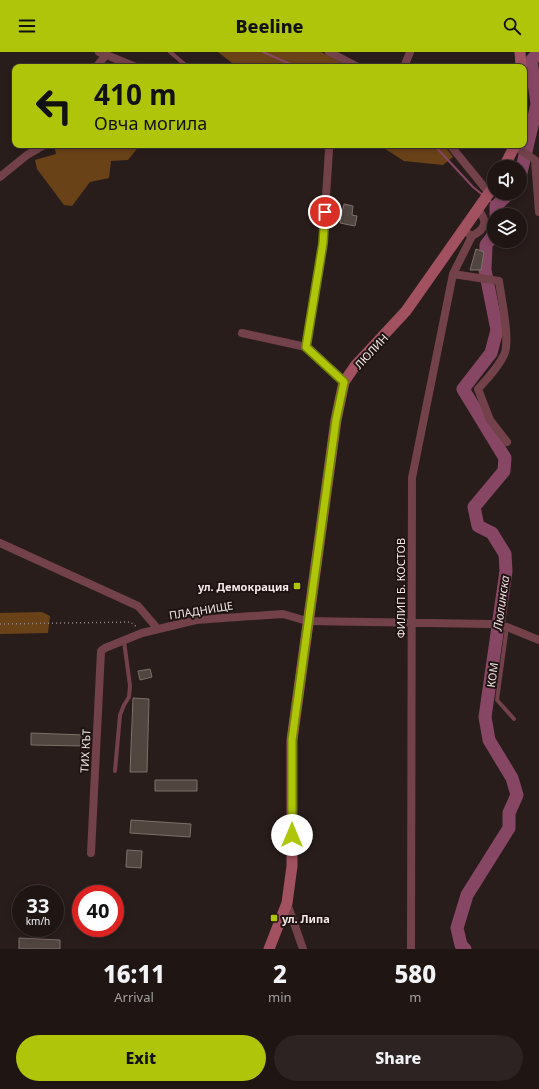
<!DOCTYPE html>
<html lang="en">
<head>
<meta charset="utf-8">
<style>
	body { margin:0; font-family:"Noto Sans",sans-serif; background:#2c2322; color:#f1f3f6; height:100vh; display:flex; flex-direction:column; font-size:15px; white-space:nowrap }
	* { box-sizing:border-box; margin:0 }
	p { font-size:13px; color:#a19fa0 }
	.icon { flex:none; width:22px; height:22px; fill:none; stroke:currentColor; stroke-width:2; stroke-linecap:round; stroke-linejoin:round }
	.map { position:relative; height:897px; overflow:hidden }
	.details { display:flex; flex-direction:column; background:#1f1614; flex:1 }
	.details>* { flex:none }
	.guide { position:absolute; left:12px; top:12px; width:515px; height:84px; border-radius:8px; box-shadow:0 2px 6px #0003,0 0 0 1px #3c3534; background:#aec509; color:#111; overflow:hidden }
	.controls { position:absolute; left:487px; top:108px; display:grid; gap:8px }
	.controls a { display:grid; place-items:center; width:40px; height:40px; border-radius:50%; background:#1f1614; box-shadow:0 2px 6px #0003,0 0 0 1px #3c3534; font-size:20px }
	.speed { position:absolute; left:12px; top:833px; display:flex; gap:8px; font-size:20px; font-weight:700; text-align:center }
	.speed>* { display:grid; place-content:center; width:52px; height:52px; border-radius:50%; background:#1f1614; box-shadow:0 2px 6px #0003,0 0 0 1px #3c3534; line-height:1 }
	.speed small { font-size:10px; font-weight:400 }
	.speed .limit { border:6px solid #d22; background:#fff; color:#111 }
	.pin { position:absolute; display:grid; place-items:center; width:34px; height:34px; color:#fff; margin:-17px; border:2px solid #fff; border-radius:50%; box-shadow:0 1px 4px #0007 }
	.me { position:absolute; width:44px; margin:-22px; rotate:0deg; stroke-linejoin:round; filter:drop-shadow(0 0 3px #0008) }
	.turn { display:flex; align-items:center; gap:14px; height:84px; padding:0 16px; font-size:18px }
	.turn .icon { width:52px; height:52px; stroke-width:2.5 }
	.turn b { display:block; font-size:28px; line-height:34px }
	.eta { display:flex; justify-content:space-evenly; align-items:center; height:68px; text-align:center }
	.eta b { font-size:24px; font-weight:800; line-height:28px }
	.primary-button { display:flex; gap:8px; margin-top:auto; padding:8px 16px }
	.primary-button a { flex:1; height:46px; border-radius:24px; background:#aec509; color:#111; font-size:16px; font-weight:800; line-height:46px; text-align:center }
	.primary-button a+a { background:#2c2322; color:#f1f3f6 }
	header { display:flex; justify-content:space-between; align-items:center; height:52px; padding:0 16px; background:#aec509; color:#111; font-size:18px; font-weight:800 }
	.map>svg:first-child { display:block }
</style>
</head>
<body>
<header><svg class="icon" aria-label="menu" viewBox="0 0 24 24"><path d="M4 6h16M4 12h16M4 18h16"/></svg>Beeline<svg class="icon" aria-label="search" viewBox="0 0 24 24"><circle cx="10" cy="10" r="6"/><path d="M15 15l6 6"/></svg></header>
<div class="map">
<svg width="539" height="897" viewBox="0 0 539 897">
	<rect width="100%" height="100%" fill="#291d1b"/>
	<!-- forest -->
	<path fill="#694218" d="M218,0H321L349,15H237Z
		M54,93H140L128,108L111,109L109,126L90,130L72,154L64,153L37,117L35,108L56,102Z
		M379,93H444L453,105L443,113L404,109Z
		M42,560L50,564L48,581L0,582V561Z"/>
	<g fill="none" stroke-linecap="round" stroke-linejoin="round">
		<!-- stream -->
		<path stroke="#884665" stroke-width="2" d="M263,0L297,15
			M434,93L473,135L484,144
			M489,148L496,154"/>
		<!-- river -->
		<path stroke="#884665" stroke-width="13" d="M520,125L537,52L531,9L539,0
			M496,163V154L509,141
			M465,897L461,893L457,876L467,843L509,776V761L517,743L512,726L489,688L485,665L506,519L505,502L492,481L478,474L474,455L504,419L505,406L463,337L491,301L497,278L485,218L486,193L494,182"/>
	</g>
	<!-- building -->
	<path fill="#514540" stroke="#7d706a" d="M344,152L353,154L352,163L357,164L355,174L340,171Z
		M476,197L484,200L481,218H470Z
		M150,617L152,625L140,628L138,619Z
		M133,646L149,647L147,720H130Z
		M31,681L85,683V694L31,693Z
		M155,728H197V739H155Z
		M131,768L191,772L190,785L130,781Z
		M127,798L142,799L141,816L126,815Z
		M19,886L60,888V897H19Z"/>
	<g fill="none" stroke-linecap="round" stroke-linejoin="round">
		<!-- path -->
		<path stroke="#928786" stroke-width="1.5" stroke-dasharray="1 3" stroke-linecap="butt" d="M0,572L130,570L137,575"/>
		<!-- lane -->
		<path stroke="#734149" stroke-width="4" d="M170,0L188,15
			M507,575L497,648L514,667
			M115,719L120,663L124,653L129,645L130,634L124,589"/>
		<!-- street -->
		<path stroke="#734149" stroke-width="8" d="M99,0L136,15
			M329,0L358,15
			M96,15L106,3
			M404,15L410,0
			M450,93L489,141
			M519,93V97L535,108L539,160
			M0,125L27,103L44,93
			M469,182L472,184C486,177 488,169 478,158
			M453,222L499,229C501,245 511,290 504,303C498,316 487,327 478,337L490,368L507,390
			M242,281L306,295L344,330
			M306,295L323,191L329,98L327,93
			M0,491L138,554L158,577
			M91,801L101,599L105,596L142,581L196,568L283,562L307,569L490,572L507,575L539,588
			M287,851L303,897
			M411,897L412,426L453,222L472,184"/>
		<!-- secondary -->
		<path stroke="#a1515f" stroke-width="11" d="M520,0L521,15
			M504,115L515,93
			M269,897L287,851L292,814V688L336,368L344,330L355,314L406,259L494,134"/>
	</g>
	<g fill="none" stroke-linecap="round" stroke-linejoin="round">
		<defs>
			<path id="route" d="M292,783V688L336,368L344,330L306,295L323,191L325,160"/>
		</defs>
		<!-- route casing -->
		<use href="#route" stroke="#718006" stroke-width="10"/>
		<!-- route -->
		<use href="#route" stroke="#aec509" stroke-width="7"/>
	</g>
	<!-- markers -->
	<g fill="#aec509" stroke="#1f1412" stroke-width="1.5">
		<rect x="293" y="530" width="8" height="8" rx="2"/>
		<rect x="270" y="862" width="8" height="8" rx="2"/>
	</g>
	<g text-anchor="middle" dominant-baseline="central" stroke-width="4" stroke-linejoin="round" paint-order="stroke">
		<!-- street labels -->
		<g font-size="11" fill="#f3eae9" stroke="#1f1412">
			<text transform="translate(371 299) rotate(-47)">ЛЮЛИН</text>
			<text transform="translate(400 536) rotate(-90)">ФИЛИП Б. КОСТОВ</text>
			<text transform="translate(201 558) rotate(-9)">ПЛАДНИЩЕ</text>
			<text transform="translate(492 623) rotate(-82)">КОМ</text>
			<text transform="translate(85 699) rotate(-87)">ТИХ КЪТ</text>
		</g>
		<!-- poi labels -->
		<g font-size="11" font-weight="bold" fill="#f3eae9" stroke="#1f1412" text-anchor="end">
			<text x="289" y="534">ул. Демокрация</text>
			<text x="282" y="866" text-anchor="start">ул. Липа</text>
		</g>
		<!-- water labels -->
		<g font-size="12" font-style="italic" fill="#f2dde5" stroke="#1f1412">
			<text transform="translate(501 551) rotate(-82)">Люлинска</text>
		</g>
	</g>
</svg>
<div class="controls">
<a><svg class="icon" aria-label="sound" viewBox="0 0 24 24"><path d="M4 9h4l5-4v14l-5-4H4zM17 9q2 3 0 6"/></svg></a>
<a><svg class="icon" aria-label="layers" viewBox="0 0 24 24"><path d="M12 4l9 5-9 5-9-5zM3 14l9 5 9-5"/></svg></a>
</div>
<div class="speed"><div>33<small>km/h</small></div><div class="limit">40</div></div>
<div class="pin" style="left:325px;top:160px;background:#d93025"><svg class="icon" aria-label="arrive" viewBox="0 0 24 24"><path d="M6 21V4h12l-3 4 3 4H6"/></svg></div>
<svg class="me" style="left:292px;top:783px" viewBox="-20 -20 40 40"><circle r="19" fill="#fff"/><path d="M0-13L10 11 0 6-10 11z" fill="#aec509"/></svg>
<div class="guide">
<div class="turn"><svg class="icon" aria-label="left" viewBox="0 0 24 24"><path d="M17 20v-9H6M10 6l-5 5 5 5"/></svg><div><b>410 m</b>Овча могила</div></div>
</div>
</div>
<section class="details">
<div class="eta">
<div><b>16:11</b><p>Arrival</p></div>
<div><b>2</b><p>min</p></div>
<div><b>580</b><p>m</p></div>
</div>
<div class="primary-button"><a>Exit</a><a>Share</a></div>
</section>
</body>
</html>
